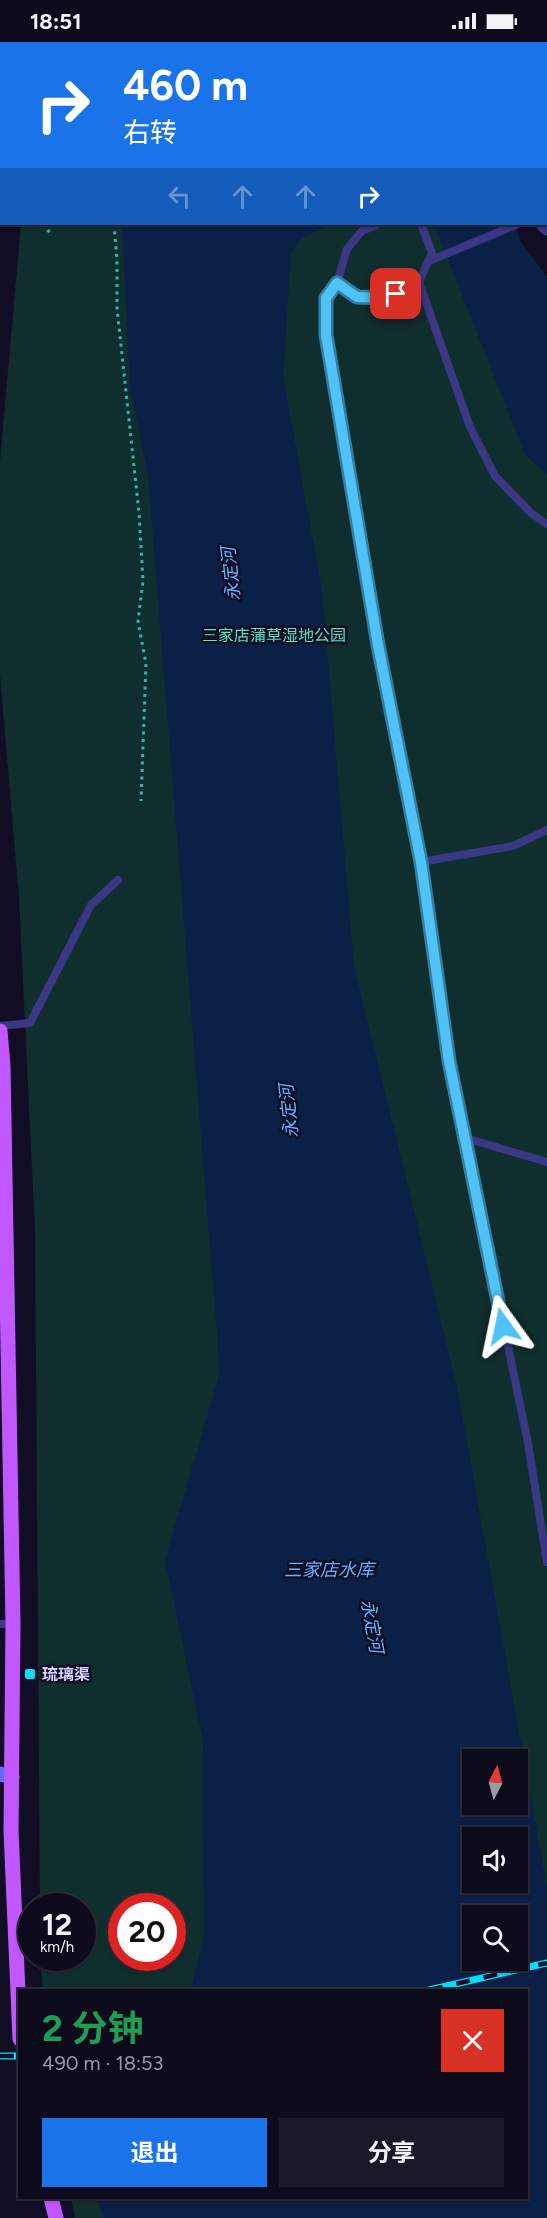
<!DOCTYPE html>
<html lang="zh">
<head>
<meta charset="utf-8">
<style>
	body { margin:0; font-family:Figtree,"Noto Sans SC",sans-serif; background:#1b1828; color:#f1f3f6; height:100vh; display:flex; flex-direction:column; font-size:22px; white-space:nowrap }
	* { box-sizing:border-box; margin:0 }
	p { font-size:20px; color:#9a9aa3 }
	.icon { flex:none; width:33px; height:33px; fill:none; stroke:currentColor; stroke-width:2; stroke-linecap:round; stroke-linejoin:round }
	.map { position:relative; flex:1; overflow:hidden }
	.panel { position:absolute; left:18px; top:1947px; width:510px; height:210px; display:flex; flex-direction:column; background:#0d0a1b; border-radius:0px; box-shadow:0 2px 4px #0004,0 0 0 2px #2d2b3a }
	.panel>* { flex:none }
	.banner { position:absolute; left:0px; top:0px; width:548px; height:183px; box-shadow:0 2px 4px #0004,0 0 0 2px #2d2b3a; background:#1a73e8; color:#fff; overflow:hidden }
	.needle { width:39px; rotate:6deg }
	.buttons { position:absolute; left:462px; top:1707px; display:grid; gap:12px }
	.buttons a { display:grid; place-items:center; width:66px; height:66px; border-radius:0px; background:#0d0a1b; box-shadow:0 2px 4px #0004,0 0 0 2px #2d2b3a; font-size:30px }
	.speed { position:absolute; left:18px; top:1851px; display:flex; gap:12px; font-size:30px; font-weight:700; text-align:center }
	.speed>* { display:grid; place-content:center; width:78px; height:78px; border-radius:50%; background:#0d0a1b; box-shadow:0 2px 4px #0004,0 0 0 2px #2d2b3a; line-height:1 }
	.speed small { font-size:15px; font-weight:400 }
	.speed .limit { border:9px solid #d22; background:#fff; color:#111 }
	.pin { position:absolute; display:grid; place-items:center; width:51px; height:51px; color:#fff; margin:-26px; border-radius:12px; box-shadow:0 3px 9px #0006 }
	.me { position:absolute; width:66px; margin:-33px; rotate:348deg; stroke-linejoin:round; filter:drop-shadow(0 0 4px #0008) }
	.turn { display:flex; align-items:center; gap:21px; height:126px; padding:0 24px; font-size:27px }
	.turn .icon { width:78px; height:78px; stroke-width:2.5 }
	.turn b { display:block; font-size:42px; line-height:51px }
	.lanes { display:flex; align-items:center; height:57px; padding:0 24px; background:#0003; justify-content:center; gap:30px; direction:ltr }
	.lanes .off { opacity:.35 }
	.round { display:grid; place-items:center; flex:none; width:63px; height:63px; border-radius:0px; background:#1b1828 }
	.head { display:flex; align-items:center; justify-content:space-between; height:102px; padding:0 24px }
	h1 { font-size:36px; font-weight:700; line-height:45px; color:#1e9e55 }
	.cta { display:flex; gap:12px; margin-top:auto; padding:12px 24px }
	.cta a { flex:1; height:69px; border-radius:0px; background:#1a73e8; color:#fff; font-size:24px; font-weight:700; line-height:69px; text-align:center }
	.cta a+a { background:#1b1828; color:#f1f3f6 }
	.status { display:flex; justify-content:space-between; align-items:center; height:42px; padding:0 30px; background:#0d0a1b; direction:ltr }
	.status svg { height:16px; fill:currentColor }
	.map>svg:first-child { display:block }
</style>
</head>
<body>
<div class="status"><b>18:51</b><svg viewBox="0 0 49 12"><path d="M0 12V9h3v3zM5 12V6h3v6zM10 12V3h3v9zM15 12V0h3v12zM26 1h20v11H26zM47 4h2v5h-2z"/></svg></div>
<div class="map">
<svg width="547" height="2176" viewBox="0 0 547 2176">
	<rect width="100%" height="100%" fill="#110d24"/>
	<!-- green -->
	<path fill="#102e2d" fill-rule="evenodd" d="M21,182H514L520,199L547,235V2176H75L71,2156H526V1948H43L40,1916H82V1864H40L35,1189L19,856L0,633V419ZM472,1718H518V1762H472ZM472,1796H518V1840H472ZM122,1864H172V1916H122ZM472,1874H518V1918H472Z"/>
	<!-- water -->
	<path fill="#0a2046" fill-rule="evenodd" d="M133,0H453L454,1H132Z
		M122,182H332L302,196L291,211L283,334L322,548L354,924L457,1345L547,1846V2176H104L97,2156H526V1948H191L204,1890L203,1699L165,1518L220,1330L148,433L130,345ZM472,1718H518V1762H472ZM472,1796H518V1840H472ZM472,1874H518V1918H472Z
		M434,182H514L520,199L547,235V433L525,412Z"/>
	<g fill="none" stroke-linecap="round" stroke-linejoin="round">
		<!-- path -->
		<path stroke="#2ab9b1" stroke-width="3" stroke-dasharray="3 4.5" stroke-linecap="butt" d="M60,0V2
			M94,2V0
			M0,57H2
			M43,182L50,191
			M114,182L117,219V266L139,471L143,539L138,579L146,622L141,759"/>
		<!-- lane -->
		<path stroke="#3a3784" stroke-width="8" d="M378,182L362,189L347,207L337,241L326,256V293L378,603L421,820L449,1019L528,1401L547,1520
			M421,182L432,211L419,240L470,385L495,434L531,471L547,482
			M429,219L518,182
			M337,241C343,245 351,253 358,255C379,261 402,252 419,240
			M421,820L513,804L547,788
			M0,984L30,981L91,863L118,838
			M465,1096L547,1120
			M0,1582H13"/>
		<!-- street -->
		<path stroke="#3a3784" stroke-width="15" d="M543,182L547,186"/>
		<!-- secondary -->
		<path stroke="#6b67ff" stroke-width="15" d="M0,1732L12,1735"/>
		<!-- primary -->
		<path stroke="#c157ff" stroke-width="15" d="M9,2V0
			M0,153L2,128
			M0,989L3,1024L13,1582L11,1789L20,1997
			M51,2156L56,2176"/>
		<defs>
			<path id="rail" d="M429,1948L547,1921
				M0,2014H20"/>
		</defs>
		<!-- rail casing -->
		<use href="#rail" stroke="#00e1fb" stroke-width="7"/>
		<!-- rail -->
		<use href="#rail" stroke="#110d24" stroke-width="4.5" stroke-dasharray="14" stroke-linecap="butt"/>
	</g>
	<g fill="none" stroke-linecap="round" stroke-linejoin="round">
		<defs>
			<path id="route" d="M396,252L384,256L357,255L337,241L326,256V293L378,603L421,820L449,1019L503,1284"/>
		</defs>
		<!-- route casing -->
		<use href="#route" stroke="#337fa1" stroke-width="15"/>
		<!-- route -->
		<use href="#route" stroke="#4fc3f7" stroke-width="10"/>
	</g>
	<!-- markers -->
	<rect fill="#00e1fb" stroke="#110d24" stroke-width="2" x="24" y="1626" width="12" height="12" rx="3"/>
	<g text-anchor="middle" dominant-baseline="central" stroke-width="5" stroke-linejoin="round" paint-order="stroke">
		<!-- park labels -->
		<g font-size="16" fill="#58e3c1" stroke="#110d24">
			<text x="274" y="593">三家店蒲草湿地公园</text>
		</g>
		<!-- poi labels -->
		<g font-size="16" font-weight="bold" fill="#d5d0ff" stroke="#110d24" text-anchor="start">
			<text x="42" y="1632">琉璃渠</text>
		</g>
		<!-- water labels -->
		<g font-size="18" font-style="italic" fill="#5eb4ff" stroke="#110d24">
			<text transform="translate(231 532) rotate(-96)">永定河</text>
			<text transform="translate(289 1069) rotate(-96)">永定河</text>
			<text x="329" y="1528">三家店水库</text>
			<text transform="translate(372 1584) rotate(80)">永定河</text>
		</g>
	</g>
</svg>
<div class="buttons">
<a><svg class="needle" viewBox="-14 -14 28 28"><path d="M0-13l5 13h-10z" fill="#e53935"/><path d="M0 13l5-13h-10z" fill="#9a9aa3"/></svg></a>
<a><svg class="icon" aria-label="sound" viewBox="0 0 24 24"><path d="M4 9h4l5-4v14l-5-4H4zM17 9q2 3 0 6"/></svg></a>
<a><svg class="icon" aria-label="search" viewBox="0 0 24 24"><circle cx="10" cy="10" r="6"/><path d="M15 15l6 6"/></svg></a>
</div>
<div class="speed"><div>12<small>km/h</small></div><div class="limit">20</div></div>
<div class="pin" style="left:396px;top:252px;background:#d93025"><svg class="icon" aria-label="arrive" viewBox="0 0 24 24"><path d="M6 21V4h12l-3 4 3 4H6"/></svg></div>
<svg class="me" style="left:503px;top:1284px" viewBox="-20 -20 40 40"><path d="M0-17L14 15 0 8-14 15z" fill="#4fc3f7" stroke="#fff" stroke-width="4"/></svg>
<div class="banner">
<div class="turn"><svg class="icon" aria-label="right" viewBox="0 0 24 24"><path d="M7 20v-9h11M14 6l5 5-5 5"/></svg><div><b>460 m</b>右转</div></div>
<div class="lanes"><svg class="icon off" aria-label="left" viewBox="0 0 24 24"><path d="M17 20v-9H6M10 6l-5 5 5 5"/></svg><svg class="icon off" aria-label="ahead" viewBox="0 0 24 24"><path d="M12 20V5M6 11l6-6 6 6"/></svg><svg class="icon off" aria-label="ahead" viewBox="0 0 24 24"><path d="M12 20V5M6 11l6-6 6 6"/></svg><svg class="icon" aria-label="right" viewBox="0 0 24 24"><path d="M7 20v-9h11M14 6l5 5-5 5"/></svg></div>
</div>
<section class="panel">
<div class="head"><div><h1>2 分钟</h1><p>490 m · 18:53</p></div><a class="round" style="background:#d93025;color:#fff"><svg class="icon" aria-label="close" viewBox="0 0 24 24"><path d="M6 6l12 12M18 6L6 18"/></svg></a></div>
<div class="cta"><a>退出</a><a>分享</a></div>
</section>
</div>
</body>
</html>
